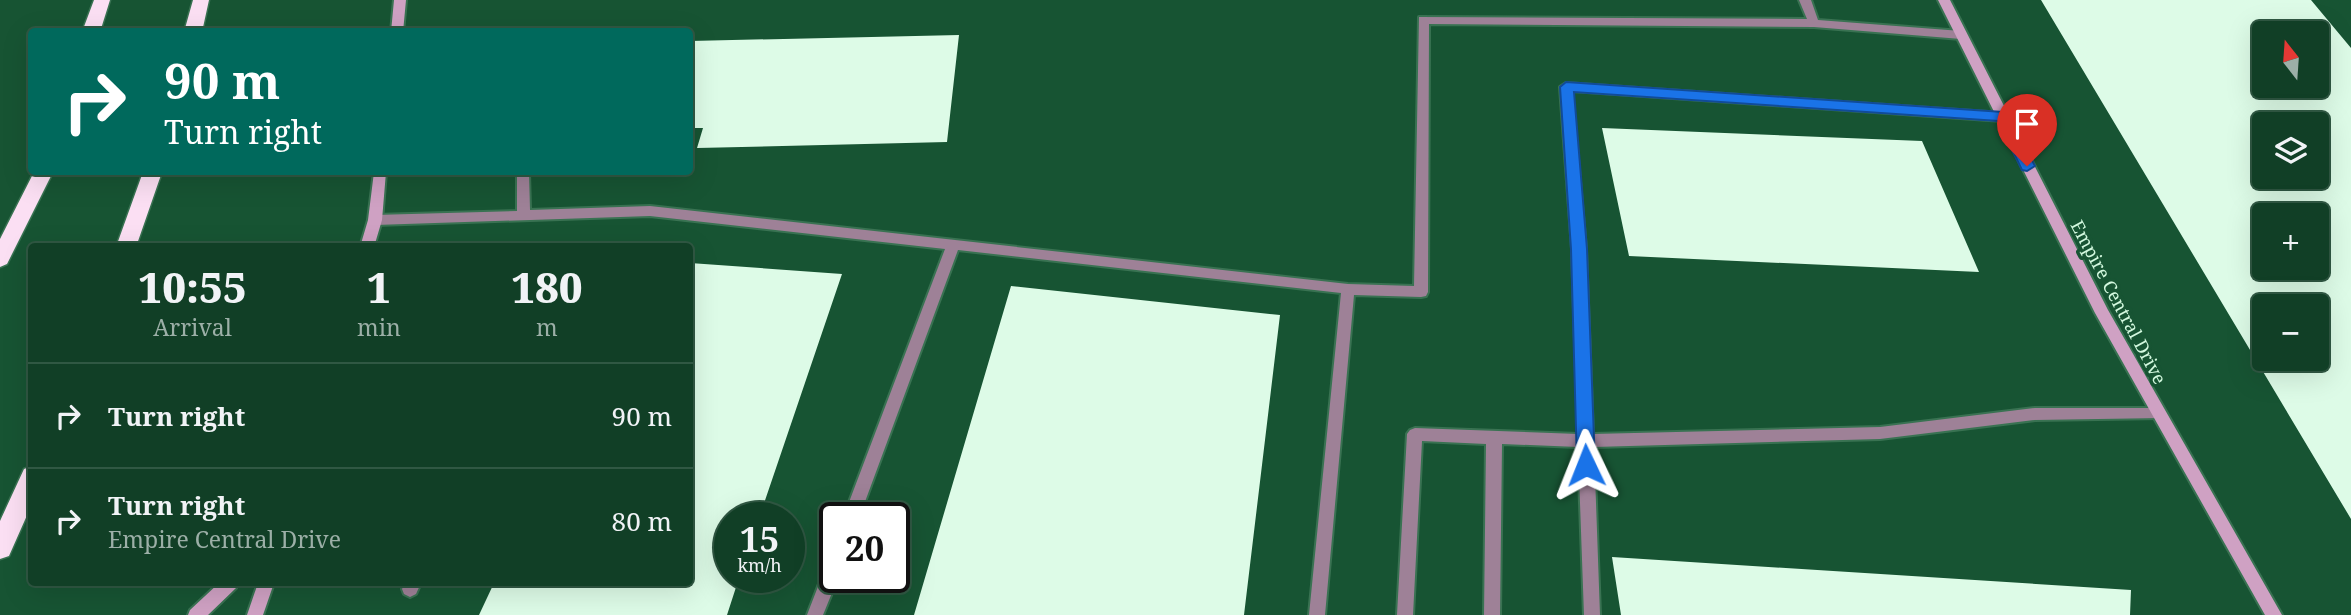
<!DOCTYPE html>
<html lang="en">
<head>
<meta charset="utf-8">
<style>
	body { margin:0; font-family:"Noto Serif",serif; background:#1e4a32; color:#f1f3f6; height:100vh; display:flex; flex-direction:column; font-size:26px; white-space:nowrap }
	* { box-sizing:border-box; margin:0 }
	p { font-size:23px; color:#9cafa7 }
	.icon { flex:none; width:38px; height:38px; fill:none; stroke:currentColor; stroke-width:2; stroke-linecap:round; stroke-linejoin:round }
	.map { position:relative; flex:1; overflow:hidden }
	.panel { position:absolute; left:28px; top:243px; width:665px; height:343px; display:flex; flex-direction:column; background:#113f26; border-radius:7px; box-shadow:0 7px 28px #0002,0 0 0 2px #305843 }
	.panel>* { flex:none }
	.banner { position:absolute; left:28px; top:28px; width:665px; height:147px; border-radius:7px; box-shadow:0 7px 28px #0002,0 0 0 2px #305843; background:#00695c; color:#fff; overflow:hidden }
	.needle { width:46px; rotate:343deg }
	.tools { position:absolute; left:2252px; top:21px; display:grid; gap:14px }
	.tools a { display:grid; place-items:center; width:77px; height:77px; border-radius:7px; background:#113f26; box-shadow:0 7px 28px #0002,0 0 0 2px #305843; font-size:35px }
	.speed { position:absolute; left:714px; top:502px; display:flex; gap:14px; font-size:35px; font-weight:700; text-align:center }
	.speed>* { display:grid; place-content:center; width:91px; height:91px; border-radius:50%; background:#113f26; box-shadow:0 7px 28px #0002,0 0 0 2px #305843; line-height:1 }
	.speed small { font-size:18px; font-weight:400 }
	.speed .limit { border:4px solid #111; border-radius:10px; background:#fff; color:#111 }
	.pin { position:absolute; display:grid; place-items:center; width:60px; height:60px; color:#fff; margin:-72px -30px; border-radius:50% 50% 50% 0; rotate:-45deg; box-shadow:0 0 7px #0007 }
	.pin .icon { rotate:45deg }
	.me { position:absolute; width:77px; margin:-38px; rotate:358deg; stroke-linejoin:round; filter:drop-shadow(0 0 5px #0008) }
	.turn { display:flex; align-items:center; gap:24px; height:147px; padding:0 21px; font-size:32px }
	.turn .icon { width:91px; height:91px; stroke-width:2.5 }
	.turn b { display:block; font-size:49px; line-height:60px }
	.eta { display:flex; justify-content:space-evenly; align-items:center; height:119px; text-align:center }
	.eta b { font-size:42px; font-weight:800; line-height:49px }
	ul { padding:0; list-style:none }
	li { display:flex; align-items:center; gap:21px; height:105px; padding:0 21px; border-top:2px solid #305843 }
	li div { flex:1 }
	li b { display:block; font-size:26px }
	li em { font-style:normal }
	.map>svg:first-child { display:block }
</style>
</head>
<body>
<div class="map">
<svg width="2351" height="615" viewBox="0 0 2351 615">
	<rect width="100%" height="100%" fill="#175433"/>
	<!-- building -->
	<path fill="#ddfbe7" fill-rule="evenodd" d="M2041,0H2311L2351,48V519ZM2264,33H2317V86H2264ZM2264,124H2317V177H2264ZM2264,215H2317V268H2264ZM2264,306H2317V359H2264Z
		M959,35L947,142L697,148L703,128H690V41Z
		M1602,128L1922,141L1979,272L1629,256Z
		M690,263L842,274L759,518H730V578H739L727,615H479L494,583H690Z
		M1011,286L1280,315L1244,615H914Z
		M1612,557L2131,590L2130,615H1621Z"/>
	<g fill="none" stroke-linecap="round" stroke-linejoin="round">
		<defs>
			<path id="lane" d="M1799,0H1811L1818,20L1961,31L1967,35L1961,39L1814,27L1429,24L1428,292L1426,296L1421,297L1354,295L1325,615H1309L1341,293L958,250L859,518H843L945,249L650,216L375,225L368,220L375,215L517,211V172H529L530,210L650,206L1348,284L1414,286L1419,17L1807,19Z
				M1566,83L2003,113L2009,117L2003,121L1572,91L1586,249L1593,434L1880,427L2035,408H2157L2162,410L2164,414L2162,418L2035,420L1880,439L1594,447L1600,615H1584L1578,447L1502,444L1500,615H1484L1486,444L1422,441L1413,615H1397L1407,434L1410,430L1415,428L1578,434L1572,249L1560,87Z
				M835,556V578H838L823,615H807L829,558Z
				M405,583H421L416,594L410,597L404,594L402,589Z"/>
			<path id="secondary" d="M394,0H406L403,32H391Z
				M1938,0H1950L2108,310L2282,615H2265L2095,313Z
				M374,172H386L382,220L374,247H360L368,220Z
				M219,583H238L236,588L208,615H188L190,610Z
				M258,583H274L263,615H247Z"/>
			<path id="highway" d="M94,0H110L100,32H82Z
				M193,0H209L202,32H184Z
				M34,172H53L7,264L0,267V239Z
				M143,172H162L136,247H116Z
				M32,466V504L9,556L0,559V521L24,469Z"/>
		</defs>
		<!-- lane casing -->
		<use href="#lane" stroke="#397252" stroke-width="4"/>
		<!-- secondary casing -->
		<use href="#secondary" stroke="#397252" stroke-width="4"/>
		<!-- highway casing -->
		<use href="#highway" stroke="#397252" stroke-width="3"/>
		<!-- lane -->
		<use href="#lane" fill="#9e8197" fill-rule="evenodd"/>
		<!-- secondary -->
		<use href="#secondary" fill="#cfa1c3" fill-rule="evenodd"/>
		<!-- highway -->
		<use href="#highway" fill="#fbdff3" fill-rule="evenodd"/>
	</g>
	<!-- route -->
	<path fill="#1a73e8" stroke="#114b97" stroke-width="2" d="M1566,82L2003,112L2010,117L2035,166L2027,171L2022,170L1998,121L1574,92L1587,249L1595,465L1586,473L1577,465L1571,249L1560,87Z"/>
	<g text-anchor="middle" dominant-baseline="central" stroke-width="7" stroke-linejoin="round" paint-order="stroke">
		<!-- street labels -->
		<g font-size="18" fill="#d3f9df" stroke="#175433">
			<text transform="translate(2119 302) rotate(62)">Empire Central Drive</text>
		</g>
	</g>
</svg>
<div class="tools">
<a><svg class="needle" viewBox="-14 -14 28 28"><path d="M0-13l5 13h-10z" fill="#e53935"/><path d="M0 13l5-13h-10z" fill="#9cafa7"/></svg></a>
<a><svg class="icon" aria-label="layers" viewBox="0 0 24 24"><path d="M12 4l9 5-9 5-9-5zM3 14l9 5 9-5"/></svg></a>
<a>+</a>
<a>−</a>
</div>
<div class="speed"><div>15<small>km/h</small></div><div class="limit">20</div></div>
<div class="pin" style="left:2027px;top:166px;background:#d93025"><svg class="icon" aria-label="arrive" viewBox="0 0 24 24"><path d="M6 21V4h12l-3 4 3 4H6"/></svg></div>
<svg class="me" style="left:1586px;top:465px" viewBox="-20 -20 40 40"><path d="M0-17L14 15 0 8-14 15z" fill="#1a73e8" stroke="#fff" stroke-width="4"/></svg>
<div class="banner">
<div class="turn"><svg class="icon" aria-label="right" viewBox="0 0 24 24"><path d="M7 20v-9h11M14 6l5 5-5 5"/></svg><div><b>90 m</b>Turn right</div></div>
</div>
<section class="panel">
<div class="eta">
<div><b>10:55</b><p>Arrival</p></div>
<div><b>1</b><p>min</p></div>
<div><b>180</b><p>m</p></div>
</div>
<ul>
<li><svg class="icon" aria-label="right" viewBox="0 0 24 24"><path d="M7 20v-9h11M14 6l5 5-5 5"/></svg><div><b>Turn right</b></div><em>90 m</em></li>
<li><svg class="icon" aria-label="right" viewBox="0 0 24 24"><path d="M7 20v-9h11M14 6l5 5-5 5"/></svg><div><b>Turn right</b><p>Empire Central Drive</p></div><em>80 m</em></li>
</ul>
</section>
</div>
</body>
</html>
